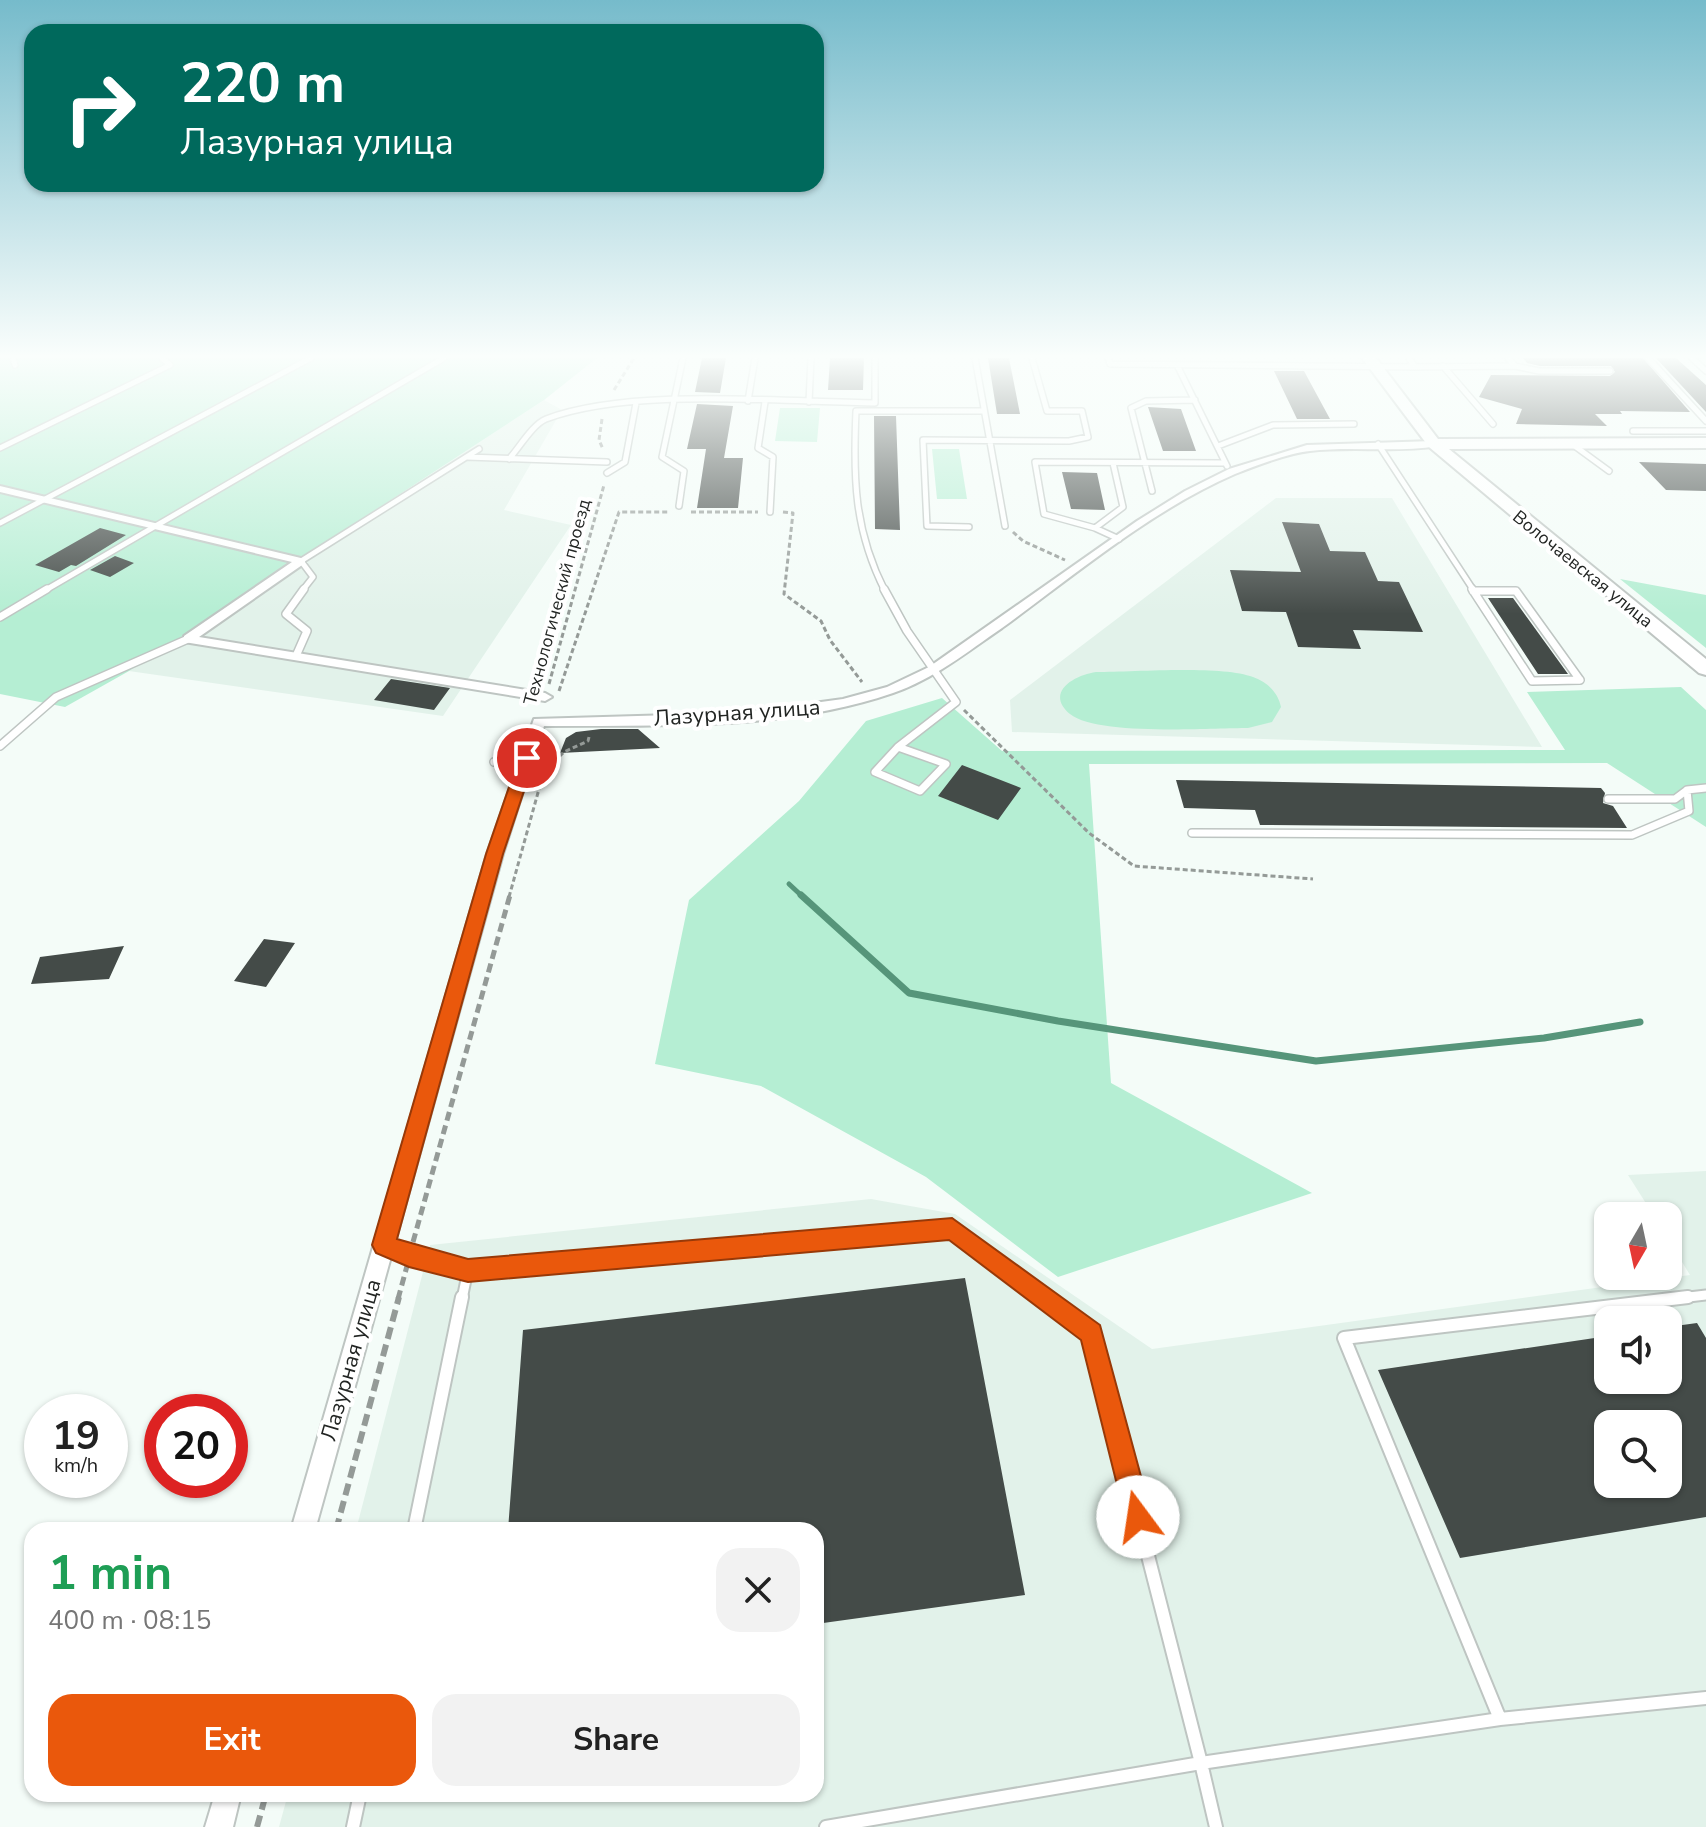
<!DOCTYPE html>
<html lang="en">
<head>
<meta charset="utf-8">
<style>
	body { margin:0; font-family:"Nunito Sans",sans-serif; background:#f2f2f2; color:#222; height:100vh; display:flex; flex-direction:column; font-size:30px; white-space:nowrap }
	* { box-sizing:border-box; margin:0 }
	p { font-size:26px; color:#767676 }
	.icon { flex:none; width:44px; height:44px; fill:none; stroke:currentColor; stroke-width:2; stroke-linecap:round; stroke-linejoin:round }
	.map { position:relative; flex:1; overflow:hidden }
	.sheet { position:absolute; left:24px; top:1522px; width:800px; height:280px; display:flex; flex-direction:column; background:#fff; border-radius:24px; box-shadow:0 2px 6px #0004 }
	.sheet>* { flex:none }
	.top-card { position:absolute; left:24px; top:24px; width:800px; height:168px; border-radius:24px; box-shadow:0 2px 6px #0004; background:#00695c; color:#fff; overflow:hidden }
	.needle { width:52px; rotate:189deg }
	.tools { position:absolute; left:1594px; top:1202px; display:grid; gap:16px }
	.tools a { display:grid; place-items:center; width:88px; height:88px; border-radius:16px; background:#fff; box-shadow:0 2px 6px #0004; font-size:40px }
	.speed { position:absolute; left:24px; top:1394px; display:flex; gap:16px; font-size:40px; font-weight:700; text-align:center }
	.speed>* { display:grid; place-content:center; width:104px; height:104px; border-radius:50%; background:#fff; box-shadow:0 2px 6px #0004; line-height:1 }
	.speed small { font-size:20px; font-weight:400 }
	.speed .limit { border:12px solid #d22; background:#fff; color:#111 }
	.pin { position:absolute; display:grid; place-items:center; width:68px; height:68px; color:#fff; margin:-34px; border:4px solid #fff; border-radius:50%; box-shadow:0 2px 8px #0007 }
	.me { position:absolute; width:88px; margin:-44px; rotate:346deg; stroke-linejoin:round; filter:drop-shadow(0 0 6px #0008) }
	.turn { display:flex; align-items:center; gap:28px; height:168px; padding:0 24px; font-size:36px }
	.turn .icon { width:104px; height:104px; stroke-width:2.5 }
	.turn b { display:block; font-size:56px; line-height:68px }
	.round { display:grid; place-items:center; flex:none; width:84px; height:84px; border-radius:24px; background:#f2f2f2 }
	.head { display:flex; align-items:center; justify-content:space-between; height:136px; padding:0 24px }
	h1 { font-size:48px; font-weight:700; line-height:60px; color:#1e9e55 }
	.action { display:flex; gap:16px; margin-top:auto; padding:16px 24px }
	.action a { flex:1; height:92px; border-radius:24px; background:#ea580c; color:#fff; font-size:32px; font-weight:700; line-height:92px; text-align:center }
	.action a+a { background:#f2f2f2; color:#222 }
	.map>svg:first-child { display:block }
</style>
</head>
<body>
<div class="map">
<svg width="1706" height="1827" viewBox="0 0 1706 1827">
	<rect width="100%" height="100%" fill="#f4fcf8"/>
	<!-- built -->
	<path fill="#e2f2ea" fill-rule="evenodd" d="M544,400L562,410L504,510L571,525L443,716L129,671Z
		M1276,498H1392L1542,747L1012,732L1010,700Z
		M1706,1171V1827H279L288,1794H816V1530H356L430,1245L871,1199L955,1214L1152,1349L1690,1275L1668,1239V1216H1654L1628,1175ZM1608,1320H1668V1380H1608ZM1608,1424H1668V1484H1608Z"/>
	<!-- green -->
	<path fill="#b5eed3" d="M0,358H597L544,400L129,671L65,707L0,694Z
		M780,408H820L817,442L775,441Z
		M932,449H959L967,499H937Z
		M1620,579L1706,595V648Z
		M1096,672C1134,672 1221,665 1253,677C1267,682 1278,692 1281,707L1272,722L1248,728C1210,728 1097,736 1070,714C1044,692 1075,675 1096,672Z
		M1681,687L1706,710V827L1607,763L1089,764L1111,1083L1312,1193L1058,1277L926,1177L761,1086L655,1064L689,900L799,801L866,721L942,698L1002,751L1565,750L1527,692Z"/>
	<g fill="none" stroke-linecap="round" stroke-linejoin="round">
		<!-- stream-far1 -->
		<path stroke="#56957a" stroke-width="5" d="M789,884L803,897"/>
		<!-- stream -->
		<path stroke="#56957a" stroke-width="7" d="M801,895L909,993L1058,1021L1316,1061L1544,1038L1640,1022"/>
	</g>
	<!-- building -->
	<path fill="#444b48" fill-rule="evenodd" d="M702,358H726L720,393L695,392Z
		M830,358H864L863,390H828Z
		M988,358H1009L1020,414H997Z
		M1523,358H1643L1690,412L1620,411L1622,414H1595L1607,426L1516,424L1522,409L1479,397L1491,375L1610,376L1615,372L1611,366H1540L1527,363Z
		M1656,358H1676L1706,385V412Z
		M1274,371H1304L1330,419H1297Z
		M697,404L733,406L724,458H743L738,508H697L706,449H687Z
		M1148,407L1181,409L1196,451H1163Z
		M874,416H896L900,530L875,529Z
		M1639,462L1706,464V491L1666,490Z
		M1062,472L1097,473L1105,510L1071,509Z
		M1282,522L1319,524L1330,551L1365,552L1378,581L1399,582L1423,632L1353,630L1361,649L1298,647L1286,612L1242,611L1230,570L1301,572Z
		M100,528L126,535L76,566L71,565L59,572L35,565Z
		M115,556L134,563L110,577L90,570Z
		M1488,598H1513L1568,674H1538Z
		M391,679L450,688L434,710L374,700Z
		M601,729H638L660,748L560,753L566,738L576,732Z
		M962,765L1021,788L998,820L938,796Z
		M1176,780L1601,788L1605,793L1603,803L1613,806L1627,828L1260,825L1255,810L1184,808Z
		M264,939L295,943L266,987L234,981Z
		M124,946L109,979L31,984L40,957Z
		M965,1278L1025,1595L816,1624V1530H508L523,1330Z
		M1697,1323L1706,1338V1517L1460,1558L1378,1370L1608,1336V1380H1668V1327ZM1608,1424H1668V1484H1608Z"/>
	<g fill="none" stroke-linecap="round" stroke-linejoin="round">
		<defs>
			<path id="lane-far3" d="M13,358L15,365
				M975,358L1005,526
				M1108,358L1110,364L1415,367L1409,358
				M1648,358L1706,421
				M1692,358L1706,371
				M1443,366L1493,424
				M1515,366L1539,371H1610
				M1178,367L1227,466
				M1415,367L1515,366L1508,358
				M748,401L755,358
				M765,402L758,448L773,457L770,512
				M809,402L811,358
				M1633,431H1706
				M1378,444L1474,591
				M1572,444L1609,471
				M1218,446L1273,425L1354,424
				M0,448L170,365L162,358
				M467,457L607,462
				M509,459C519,448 533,424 546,419C631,387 783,402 875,403V358
				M607,473L625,462L636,403
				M1152,491L1131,408L1146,401L1195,400
				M679,506L684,471L662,457L683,358
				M0,523L311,358
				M969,527L927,526L923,440L1069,441L1088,437L1082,411H1047L1032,358
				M1095,528L1123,507L1113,463
				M1119,539L1095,528L1044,514L1035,462L1223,463
				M44,591L444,358
				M302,591L313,577L301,561L479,449
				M885,591C854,530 853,478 856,411H984
				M1473,591H1516"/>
			<path id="lane-far2" d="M884,589L907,631L956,702L898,747
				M1472,589L1532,681L1580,680
				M1473,591H1516L1580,680
				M0,617L47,589
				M296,656L307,631L286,614L304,589
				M0,746L56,697L188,639
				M898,747L946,764L920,791L875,772Z
				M494,762L527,758
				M1608,799H1675L1687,790L1706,788
				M1192,833L1632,835L1689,811L1687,790"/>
			<path id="lane-far1" d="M385,1246L468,1270L462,1299
				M468,1270L952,1229L1046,1299
				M1672,1299L1706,1295"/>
			<path id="lane" d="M1688,1297L1344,1338L1500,1719L1706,1698
				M414,1530L462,1297
				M353,1827L360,1794
				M826,1827L1201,1763L1091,1333L1043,1297
				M1216,1827L1201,1763L1500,1719"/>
			<path id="street" d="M1434,441L1439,444L1438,446C1396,453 1352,446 1310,451C1289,453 1255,466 1235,474C1150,511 1076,574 1002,628C967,652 934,679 893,693C782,731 661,725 544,726L503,854L315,1530H291L487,854L534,719L741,713L843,699L887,687L929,667L1137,521L1185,491L1229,469L1307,445Z
				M0,486L305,559V563L199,637L545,693L552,697L545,701L184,642V636L292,562L0,492Z
				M215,1794H241L233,1827H205Z"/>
			<path id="secondary" d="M1362,358H1376L1438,439L1706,438V448L1449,449L1706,659V675L1699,673L1429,447Z"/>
		</defs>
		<!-- lane-far3 casing -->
		<use href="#lane-far3" stroke="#bec5c2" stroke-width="8"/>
		<!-- lane-far2 casing -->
		<use href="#lane-far2" stroke="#bec5c2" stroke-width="10"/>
		<!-- lane-far1 casing -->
		<use href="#lane-far1" stroke="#bec5c2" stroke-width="13"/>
		<!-- lane casing -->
		<use href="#lane" stroke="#bec5c2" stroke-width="16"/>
		<!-- street casing -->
		<use href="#street" stroke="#bec5c2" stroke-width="4"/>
		<!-- secondary casing -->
		<use href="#secondary" stroke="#bec5c2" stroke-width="4"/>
		<!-- path-far2 -->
		<path stroke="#949a97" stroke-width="3" stroke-dasharray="5 3" stroke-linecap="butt" d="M614,390L634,358
			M602,419L599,440L603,449
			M691,512H758
			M783,512L793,513L784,594L821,621L830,640L862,682
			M1013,532L1023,541L1065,560
			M549,684L604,485
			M559,691L619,512H670
			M964,710L1089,833L1134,866L1313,879
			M509,897L544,771L564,752L588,741L589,737"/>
		<!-- path-far1 -->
		<path stroke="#949a97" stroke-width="5" stroke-dasharray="9 5" stroke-linecap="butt" d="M413,1242L510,895
			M398,1299L407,1266"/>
		<!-- path -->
		<path stroke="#949a97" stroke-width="6" stroke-dasharray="12 6" stroke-linecap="butt" d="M336,1530L399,1297
			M257,1827L266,1794"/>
		<!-- lane-far3 -->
		<use href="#lane-far3" stroke="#fff" stroke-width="5"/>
		<!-- lane-far2 -->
		<use href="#lane-far2" stroke="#fff" stroke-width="7"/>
		<!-- lane-far1 -->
		<use href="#lane-far1" stroke="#fff" stroke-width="9"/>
		<!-- lane -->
		<use href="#lane" stroke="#fff" stroke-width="12"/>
		<!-- street -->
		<use href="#street" fill="#fff" fill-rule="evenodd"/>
		<!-- secondary -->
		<use href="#secondary" fill="#fff" fill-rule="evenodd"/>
	</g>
	<!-- sky -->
	<linearGradient id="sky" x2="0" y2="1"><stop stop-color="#76bbcb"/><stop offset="0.58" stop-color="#fafefc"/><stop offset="1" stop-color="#fafefc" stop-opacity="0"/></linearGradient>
	<rect width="1706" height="614" fill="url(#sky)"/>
	<!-- route -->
	<path fill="#ea580c" stroke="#983908" stroke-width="2" d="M527,752L535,758L503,854L397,1239L468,1259L952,1218L1100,1325L1152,1517L1148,1527L1138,1531L1129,1527L1125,1517L1081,1340L949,1240L468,1282L409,1267L376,1253L372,1245L486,854L519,758Z"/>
	<g text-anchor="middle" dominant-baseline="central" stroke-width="8" stroke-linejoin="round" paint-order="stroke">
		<!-- far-street labels -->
		<g font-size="18" fill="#222523" stroke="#fff">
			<text transform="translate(1583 569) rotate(39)">Волочаевская улица</text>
			<text transform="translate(557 602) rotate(-75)">Технологический проезд</text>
		</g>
		<!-- street labels -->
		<g font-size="22" fill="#222523" stroke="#fff">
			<text transform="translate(737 713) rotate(-4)">Лазурная улица</text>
			<text transform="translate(351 1360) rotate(-74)">Лазурная улица</text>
		</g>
	</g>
</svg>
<div class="tools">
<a><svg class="needle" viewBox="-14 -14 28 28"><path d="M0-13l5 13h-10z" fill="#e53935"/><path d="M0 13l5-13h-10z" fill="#767676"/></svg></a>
<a><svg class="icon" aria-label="sound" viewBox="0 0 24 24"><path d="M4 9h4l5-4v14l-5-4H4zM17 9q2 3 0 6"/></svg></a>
<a><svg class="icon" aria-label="search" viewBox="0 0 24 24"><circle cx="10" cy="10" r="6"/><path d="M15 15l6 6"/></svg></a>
</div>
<div class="speed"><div>19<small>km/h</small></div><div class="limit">20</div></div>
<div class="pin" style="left:527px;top:758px;background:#d93025"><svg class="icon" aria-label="arrive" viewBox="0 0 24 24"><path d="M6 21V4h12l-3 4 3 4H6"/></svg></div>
<svg class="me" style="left:1138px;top:1517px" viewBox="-20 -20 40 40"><circle r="19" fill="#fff"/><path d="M0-13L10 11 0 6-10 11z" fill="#ea580c"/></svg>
<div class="top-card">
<div class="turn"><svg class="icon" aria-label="right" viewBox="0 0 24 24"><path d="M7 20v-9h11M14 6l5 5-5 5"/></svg><div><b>220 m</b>Лазурная улица</div></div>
</div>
<section class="sheet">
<div class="head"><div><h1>1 min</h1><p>400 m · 08:15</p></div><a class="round"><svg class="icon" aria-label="close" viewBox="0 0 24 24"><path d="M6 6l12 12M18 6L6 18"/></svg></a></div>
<div class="action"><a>Exit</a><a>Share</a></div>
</section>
</div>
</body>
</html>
